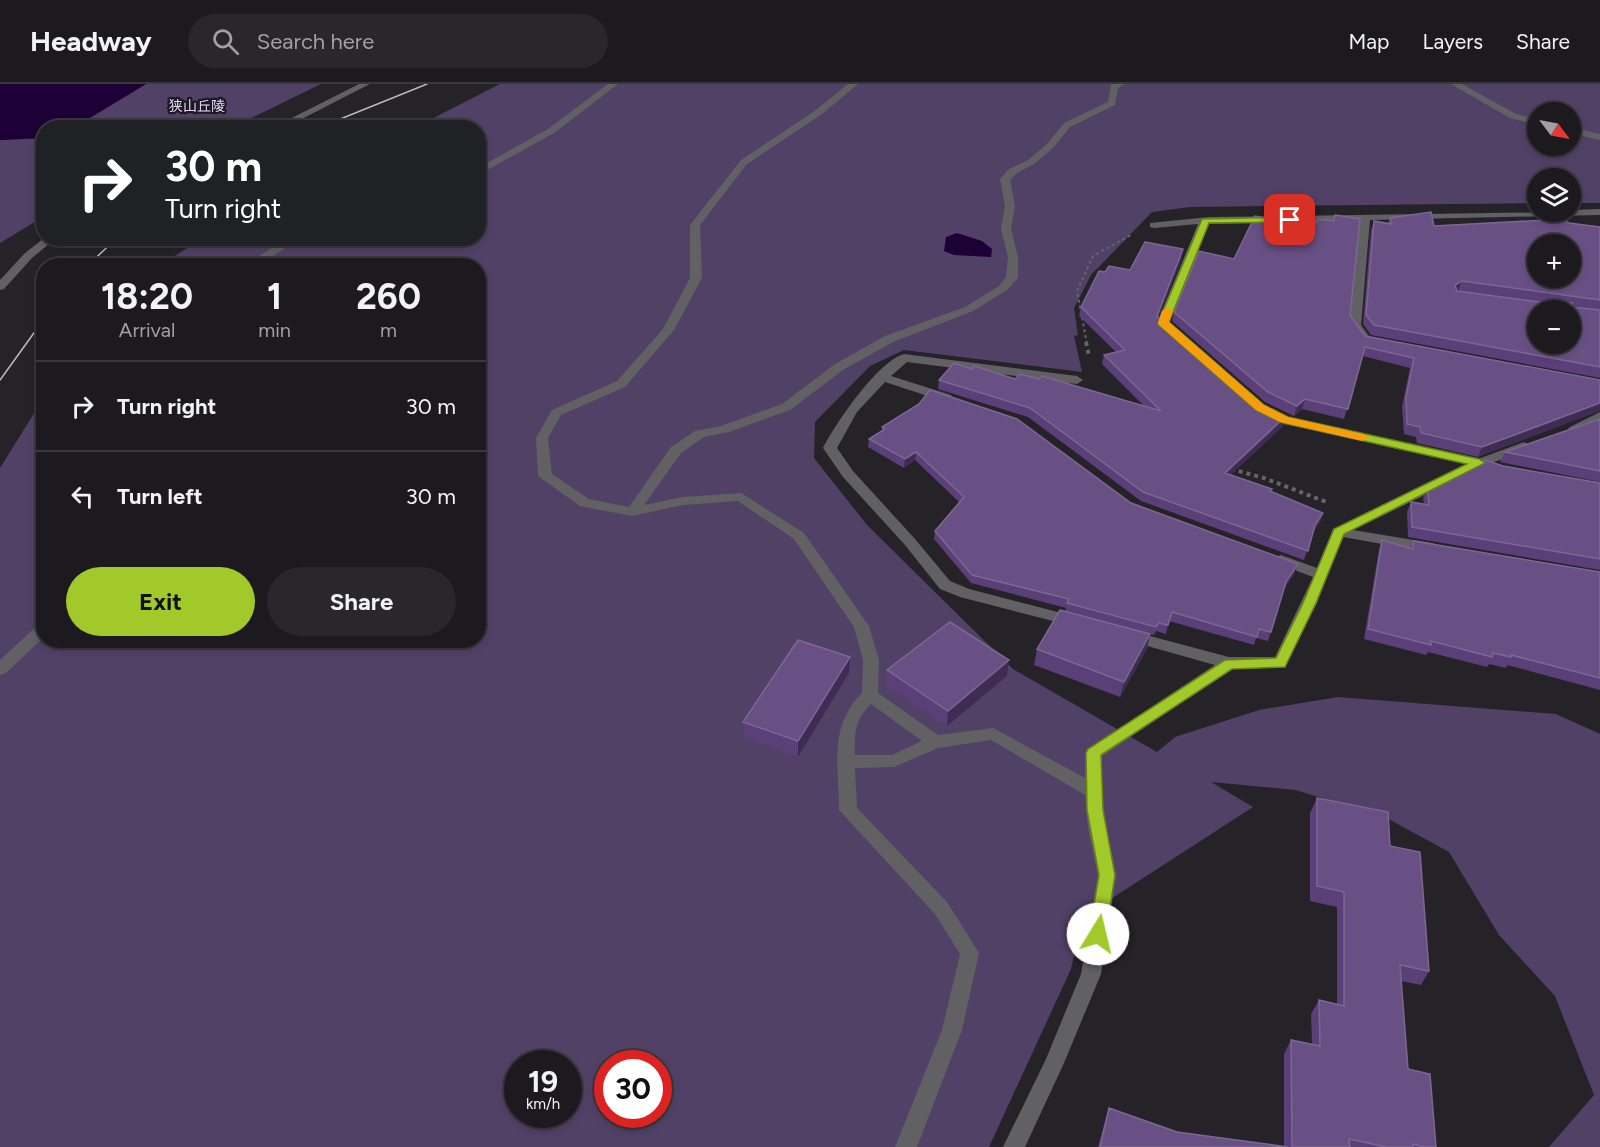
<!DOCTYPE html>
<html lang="en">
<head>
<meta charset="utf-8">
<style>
	body { margin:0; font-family:Figtree,"Noto Sans JP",sans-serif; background:#29272b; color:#f1f3f6; height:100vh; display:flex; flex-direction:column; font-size:22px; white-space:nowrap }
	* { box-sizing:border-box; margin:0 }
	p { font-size:20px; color:#a0a1a4 }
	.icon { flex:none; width:33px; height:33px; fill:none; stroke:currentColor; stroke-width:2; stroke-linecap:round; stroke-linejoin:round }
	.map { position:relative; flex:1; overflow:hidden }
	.drawer { position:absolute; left:36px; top:174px; width:450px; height:390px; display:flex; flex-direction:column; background:#1c1a1e; border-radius:24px; box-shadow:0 3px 9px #0003,0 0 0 2px #3a383c }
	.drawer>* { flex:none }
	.banner { position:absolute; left:36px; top:36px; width:450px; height:126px; border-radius:24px; box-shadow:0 3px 9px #0003,0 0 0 2px #3a383c; background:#202124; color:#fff; overflow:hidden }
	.needle { width:39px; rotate:122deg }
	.tools { position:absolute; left:1527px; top:18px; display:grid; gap:12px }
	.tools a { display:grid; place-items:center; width:54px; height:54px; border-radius:50%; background:#1c1a1e; box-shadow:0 3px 9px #0003,0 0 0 2px #3a383c; font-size:30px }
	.speed { position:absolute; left:504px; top:966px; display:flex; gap:12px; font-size:30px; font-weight:700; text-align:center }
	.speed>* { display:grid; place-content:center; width:78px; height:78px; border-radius:50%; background:#1c1a1e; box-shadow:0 3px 9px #0003,0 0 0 2px #3a383c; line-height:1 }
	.speed small { font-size:15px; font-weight:400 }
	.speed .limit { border:9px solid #d22; background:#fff; color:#111 }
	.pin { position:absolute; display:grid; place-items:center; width:51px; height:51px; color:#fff; margin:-26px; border-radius:12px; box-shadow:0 3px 9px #0006 }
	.me { position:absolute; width:66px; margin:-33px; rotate:9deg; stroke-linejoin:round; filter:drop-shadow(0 0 4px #0008) }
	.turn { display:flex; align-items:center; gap:21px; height:126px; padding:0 30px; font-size:27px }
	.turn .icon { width:78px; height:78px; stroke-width:2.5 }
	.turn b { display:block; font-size:42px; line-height:51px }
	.eta { display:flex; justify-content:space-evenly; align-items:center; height:102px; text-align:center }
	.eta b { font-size:36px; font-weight:700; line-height:42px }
	.button { display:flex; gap:12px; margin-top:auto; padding:12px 30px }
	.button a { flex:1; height:69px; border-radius:36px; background:#a1c92a; color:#111; font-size:24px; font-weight:700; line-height:69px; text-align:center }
	.button a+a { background:#29272b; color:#f1f3f6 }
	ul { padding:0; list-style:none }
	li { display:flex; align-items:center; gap:18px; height:90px; padding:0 30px; border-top:2px solid #3a383c }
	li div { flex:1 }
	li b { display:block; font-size:22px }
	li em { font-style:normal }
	header { display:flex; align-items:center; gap:36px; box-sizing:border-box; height:84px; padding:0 30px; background:#1c1a1e; border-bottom:2px solid #3a383c }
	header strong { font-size:28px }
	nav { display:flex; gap:33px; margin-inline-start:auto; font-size:21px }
	.search { width:420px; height:54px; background:#29272b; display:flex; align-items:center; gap:15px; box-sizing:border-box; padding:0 21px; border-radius:33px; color:#a0a1a4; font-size:22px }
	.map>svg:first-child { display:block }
</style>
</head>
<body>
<header>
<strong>Headway</strong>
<div class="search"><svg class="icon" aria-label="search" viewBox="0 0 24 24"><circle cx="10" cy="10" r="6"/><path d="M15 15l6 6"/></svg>Search here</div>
<nav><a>Map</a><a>Layers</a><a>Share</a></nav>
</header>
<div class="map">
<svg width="1600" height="1063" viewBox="0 0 1600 1063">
	<rect width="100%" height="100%" fill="#252228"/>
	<!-- green -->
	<path fill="#524167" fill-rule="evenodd" d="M146,0H321L233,43L74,44Z
		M500,0H1600V119H1571L1570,94H1538L1537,119L1190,123L1152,128L1091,191L1074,224L1078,251L1074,252L1082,288L904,266L870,282L815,338L814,374L867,441L1013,585L1157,668L1175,653L1259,626L1338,613L1556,630L1600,650V1063H1549L1594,1011L1555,912L1499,851L1449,768L1383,732L1295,706L1211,698L1253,723L1083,833L1071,885L989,1063H0V384L43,315L44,556H478V182L161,181L201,155L478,154V44L416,43ZM1538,28H1570V62H1538ZM518,980H568V1030H518ZM608,980H658V1030H608Z
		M44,54L43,133L0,159V56Z"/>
	<!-- water -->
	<path fill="#1d0036" d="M0,0H146L74,43L44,44L43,54L0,56Z
		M957,149L982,157L992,165L991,173L954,171L944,167L946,153Z"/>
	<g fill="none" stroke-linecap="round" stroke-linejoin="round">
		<!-- path-far1 -->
		<path stroke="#666369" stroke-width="2" stroke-dasharray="3 3" stroke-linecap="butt" d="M1087,260L1077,207L1093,172L1131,151"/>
		<!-- path -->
		<path stroke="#666369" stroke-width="4" stroke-dasharray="4 4" stroke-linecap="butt" d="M1086,258L1089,272
			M1231,385L1264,394L1329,419"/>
		<!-- minor -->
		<path fill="#616063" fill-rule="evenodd" d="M359,0H370L284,44H272Z
			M608,0H618L554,49L478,91V84L548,45Z
			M848,0H858L822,30L747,80L700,141L702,194L674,246L625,303L561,331L548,354L552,390L589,415L629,423L671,363L695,347L721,342L782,320L835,280L885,252L965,223L999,202L1006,193L1008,173L1001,145L1005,122L1000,95L1009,85L1028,76L1047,60L1064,39L1108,18L1111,0H1125L1118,4L1115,21L1070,43L1053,64L1034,80L1017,89L1010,96L1015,122L1011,145L1018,173V194L1007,206L973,227L893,258L843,286L790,326L729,348L704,353L681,369L644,421L683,413L741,409L804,449L869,542L879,576L878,609L938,651L993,644L1085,694L1086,669L1088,665L1215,581L1126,556L1123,552L1126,548L1131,547L1229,573H1275L1313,493L1276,479L1274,476L1276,473L1281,471L1317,484L1333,445L1466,380L1279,339L1262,327L1264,324H1272L1288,333L1478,375L1524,358L1531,362L1529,365L1489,380L1488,383L1480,384L1353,446L1432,459L1437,461L1439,464L1437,467L1432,469L1343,453L1317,519L1285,583L1232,585L1102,672V707L1106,744L1116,791L1101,890L1064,979L1025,1063H1003L1046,975L1081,890L1098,791L1088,744L1085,711L991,656L938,664L894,683L855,684L857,724L947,818L979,869L962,946L917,1063H895L942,946L960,870L935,830L839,726C839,682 828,643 862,609L863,576L854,543L794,455L738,417L683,421L632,432L580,422L538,392L536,354L552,326L617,297L663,245L690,194V141L741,76L816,26ZM871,620L922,657L892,671H855C854,650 855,635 871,620Z
			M1451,0H1462L1516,30L1538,35V41L1510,34Z
			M1570,43L1600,50V56L1570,49Z
			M1600,125V131L1370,136L1361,241L1371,255L1365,259L1361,258L1349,241L1360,137L1209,140L1169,238L1182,250L1176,254L1157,239L1198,140L1154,144L1150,143V139L1209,133L1570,128V126Z
			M44,154H56L32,174L4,205L0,206V196L24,170Z
			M287,154H300L267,176L264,182H253L259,172Z
			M904,270L1077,292L1083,296L1077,300L907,278L891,292L951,311L953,314L951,317H943L885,298L857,328L837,364L853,387L915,455L950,497L969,505L1081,534L1084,538L1081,542L1076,543L960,513L940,505L905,461L843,393L823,364C836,339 877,278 904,270Z
			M1600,328V338L1574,348L1568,344Z
			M44,539V553L6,589L0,591V576L39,540Z"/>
		<!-- tram -->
		<path stroke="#bcbbbf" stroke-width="1.5" d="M318,44L427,0
			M87,182L117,154
			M0,296L44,235"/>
	</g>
	<!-- wall -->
	<path fill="#5a3f78" d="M1335,131L1350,231L1365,252L1600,296L1478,373L1417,359L1416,353L1404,350L1402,323L1410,284L1363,272L1344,335L1302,325L1294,332L1265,318L1172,237L1174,228L1277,136L1316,138L1333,137Z
		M1390,134L1434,142L1569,139L1600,143V226L1572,222L1573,223L1600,226V294L1371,251L1363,240L1371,146L1374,137L1388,139Z
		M1182,174L1158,233L1257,319L1285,333L1283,342L1230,391L1323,429L1320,438L1313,449L1304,476L1141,417L1028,333L938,305L939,296L972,285L1015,295H1039L1145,323L1102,280L1104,271L1116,268L1079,232L1081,223L1105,188L1130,186Z
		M1600,335V398L1500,378L1505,368Z
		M882,343L1131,419L1295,489L1284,505L1268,557L1256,554L1254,561L1169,537L1166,550L1156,547L1154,551L1150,550L1147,565L1120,613L1034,581L1037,565L1065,527L1066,524L971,499L934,455L935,447L959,418L915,376L904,384L868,363L869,355L882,347Z
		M1503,382L1600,399V486L1408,453L1407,428L1411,418L1424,420L1423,414L1427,404Z
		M1382,456L1410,464L1413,457L1600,488V606L1507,581L1506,584L1489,580L1487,583L1428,568L1426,571L1364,555L1379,466Z
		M887,586L1007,592L947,642L886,602Z
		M849,589L798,673L744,653L743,638Z
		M1317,714L1390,762L1429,887L1421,901L1401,897L1408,985L1436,1063H1098L1105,1037L1109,1024L1177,1048L1284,1063V970L1291,956L1312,960L1311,930L1319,916L1337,920V823L1310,817V729Z"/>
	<!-- shaded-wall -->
	<path fill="#3f2c53" d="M1183,165L1182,174L1156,241L1157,232Z
		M1462,197L1458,207L1452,210L1455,201Z
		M1305,315L1302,325L1294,332L1297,322Z
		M1600,319V327L1478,373L1482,363Z
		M1285,333L1283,342L1223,398L1225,389Z
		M916,368L915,376L904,384L905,375Z
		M1323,429L1320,438L1312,450L1315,441Z
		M1298,480L1295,489L1283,506L1286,498Z
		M1150,550L1147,565L1120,613L1124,598Z
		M850,573L849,589L798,673V657Z
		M1009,576L1007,592L947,642L948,627Z"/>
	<!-- building -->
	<path fill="#695084" stroke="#7c6793" stroke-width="1.5" fill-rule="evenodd" d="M1431,128L1434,142L1564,135L1569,139L1600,143V216L1462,197L1455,201L1457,207L1547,219H1572L1573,223L1600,226V283L1374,241L1366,231L1374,137L1391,140L1390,134ZM1538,160H1570V194H1538ZM1538,226H1570V260H1538Z
		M1335,131L1360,135L1350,231L1365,252L1600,296V319L1482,363L1421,349L1420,343L1407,340L1406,313L1414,274L1365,263L1348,325L1305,315L1297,322L1268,308L1174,228L1199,167L1234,175L1255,132L1277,136L1279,132H1285L1317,138V135L1334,137Z
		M1145,158L1183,165L1157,232L1257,319L1285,333L1225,389L1272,405L1270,407L1323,429L1315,441L1308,467L1143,408L1030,324L939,296L954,279L972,285L974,282L1015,295L1020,290L1039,295L1042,292L1161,327L1104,271L1125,266L1081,223L1099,187L1105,188L1109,182L1130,186Z
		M930,306L1017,335L1131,419L1298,480L1286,498L1271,548L1259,545L1257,553L1172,528L1168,541L1159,539L1156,543L1067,519L1069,515L972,491L935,447L964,413L916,368L905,375L869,355L885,345L882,343L919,320Z
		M1600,335V387L1505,368Z
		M1485,376L1503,382L1600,399V475L1412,443L1411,418L1429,421L1427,404Z
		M1382,456L1413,465V457L1600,488V594L1511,571V573L1493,569L1492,573L1431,557V561L1368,545Z
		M1060,526L1150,550L1124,598L1037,565Z
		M950,538L1009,576L948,627L887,586Z
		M798,556L850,573L798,657L743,638Z
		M1317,714L1388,728L1390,762L1420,768L1429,887L1400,881L1408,985L1430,990L1436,1063H1425L1413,1060V1063H1386L1349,1055L1350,1063H1292L1291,956L1320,962L1319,916L1344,922V808L1317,802Z
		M1109,1024L1177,1048L1288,1063H1100Z"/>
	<!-- route -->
	<path fill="#a1c92a" stroke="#69831b" stroke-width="1.5" d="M1290,133L1293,134V138L1209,139L1169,238L1264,321L1288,333L1479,375L1485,379L1344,450L1316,519L1285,583L1232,585L1101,671L1103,726L1115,791L1106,850L1104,855L1098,857L1092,855L1089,850L1099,791L1087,726L1086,669L1088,665L1225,576L1276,574L1303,519L1334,445L1467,380L1280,338L1256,326L1159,241L1158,239L1202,135Z"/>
	<!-- slow -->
	<path fill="#f59e0b" d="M1167,223L1173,227L1169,238L1264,321L1288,333L1363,350L1369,353L1363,357L1280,338L1256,326L1159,241L1158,239L1162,227Z"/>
	<g text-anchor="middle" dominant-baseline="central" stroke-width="4.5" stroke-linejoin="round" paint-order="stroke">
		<!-- far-park labels -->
		<g font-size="14" fill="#e4d5fb" stroke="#1b191f">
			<text x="197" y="22">狭山丘陵</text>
		</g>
	</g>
</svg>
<div class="tools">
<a><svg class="needle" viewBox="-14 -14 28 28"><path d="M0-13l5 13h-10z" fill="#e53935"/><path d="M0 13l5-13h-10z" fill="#a0a1a4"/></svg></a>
<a><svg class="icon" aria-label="layers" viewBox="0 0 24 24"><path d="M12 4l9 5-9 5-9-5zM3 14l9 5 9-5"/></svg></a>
<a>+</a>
<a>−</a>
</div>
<div class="speed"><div>19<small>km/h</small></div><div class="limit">30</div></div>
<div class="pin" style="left:1290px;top:136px;background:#d93025"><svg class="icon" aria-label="arrive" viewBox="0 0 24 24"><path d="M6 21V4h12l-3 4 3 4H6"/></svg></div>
<svg class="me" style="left:1098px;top:850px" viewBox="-20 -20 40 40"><circle r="19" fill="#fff"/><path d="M0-13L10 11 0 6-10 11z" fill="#a1c92a"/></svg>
<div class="banner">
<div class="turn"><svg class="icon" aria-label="right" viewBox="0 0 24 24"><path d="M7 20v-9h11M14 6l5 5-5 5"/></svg><div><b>30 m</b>Turn right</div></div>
</div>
<section class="drawer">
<div class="eta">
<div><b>18:20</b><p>Arrival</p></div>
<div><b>1</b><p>min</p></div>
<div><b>260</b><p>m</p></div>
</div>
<ul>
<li><svg class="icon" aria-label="right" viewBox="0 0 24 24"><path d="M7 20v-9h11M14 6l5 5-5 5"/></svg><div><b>Turn right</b></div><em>30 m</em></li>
<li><svg class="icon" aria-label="left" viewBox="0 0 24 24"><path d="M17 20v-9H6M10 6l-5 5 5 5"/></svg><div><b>Turn left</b></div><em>30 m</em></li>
</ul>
<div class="button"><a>Exit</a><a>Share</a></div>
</section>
</div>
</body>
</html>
